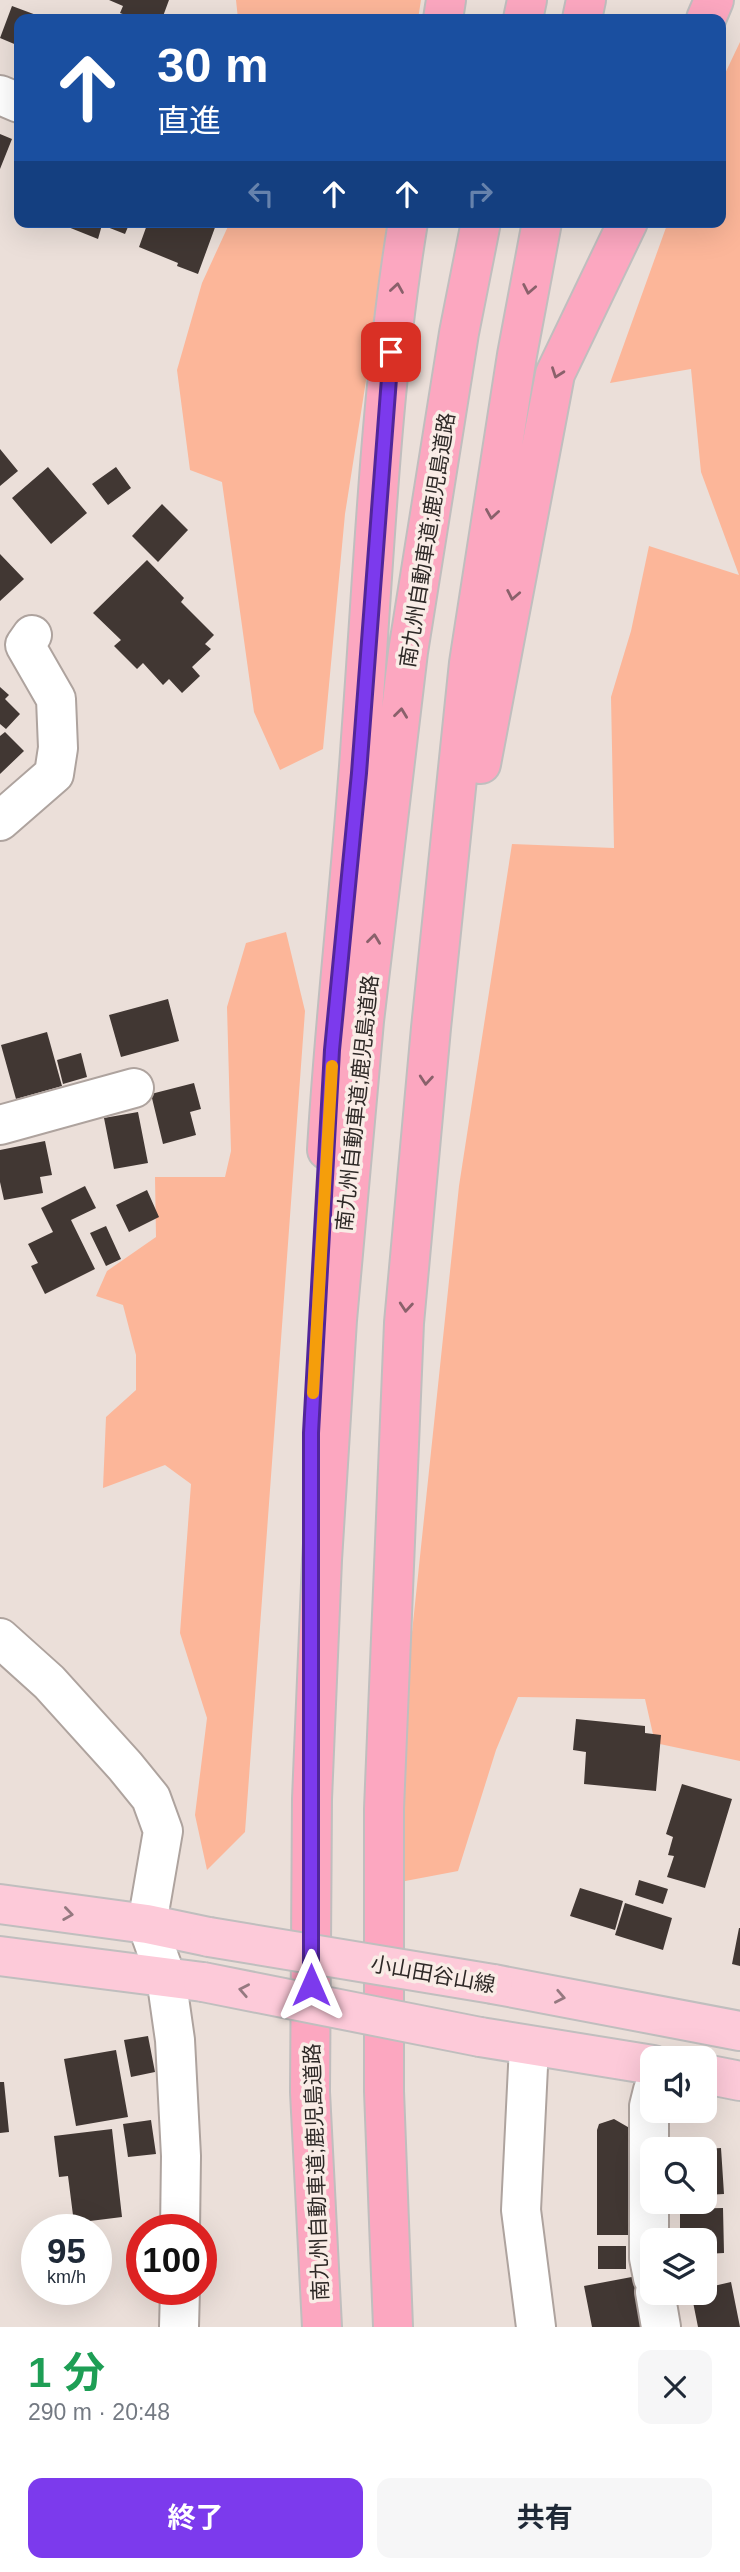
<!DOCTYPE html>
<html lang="ja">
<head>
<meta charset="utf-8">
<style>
	body { margin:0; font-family:Arial,"Noto Sans JP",sans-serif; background:#f6f6f7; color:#1f2937; height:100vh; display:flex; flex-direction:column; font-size:26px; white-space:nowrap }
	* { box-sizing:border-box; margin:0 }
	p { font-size:23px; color:#747a83 }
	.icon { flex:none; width:38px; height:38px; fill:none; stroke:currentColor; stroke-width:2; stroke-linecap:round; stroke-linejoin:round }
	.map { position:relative; height:2327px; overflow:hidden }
	.details { display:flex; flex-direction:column; background:#fff; flex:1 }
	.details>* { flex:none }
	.top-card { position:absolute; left:14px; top:14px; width:712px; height:214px; border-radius:14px; box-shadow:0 7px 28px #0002; background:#1a4fa0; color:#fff; overflow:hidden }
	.controls { position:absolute; left:640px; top:2046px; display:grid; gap:14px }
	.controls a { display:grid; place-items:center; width:77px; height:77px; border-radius:14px; background:#fff; box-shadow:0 7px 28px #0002; font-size:35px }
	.speed { position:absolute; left:21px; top:2214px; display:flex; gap:14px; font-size:35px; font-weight:700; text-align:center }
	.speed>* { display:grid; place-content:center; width:91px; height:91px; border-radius:50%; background:#fff; box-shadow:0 7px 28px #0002; line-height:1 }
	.speed small { font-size:18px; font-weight:400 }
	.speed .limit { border:10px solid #d22; background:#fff; color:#111 }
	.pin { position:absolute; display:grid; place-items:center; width:60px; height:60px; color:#fff; margin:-30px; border-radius:14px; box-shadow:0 4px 10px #0006 }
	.me { position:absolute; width:77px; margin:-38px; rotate:0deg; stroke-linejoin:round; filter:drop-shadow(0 0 5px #0008) }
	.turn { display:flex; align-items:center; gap:24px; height:147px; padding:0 28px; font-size:32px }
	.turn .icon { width:91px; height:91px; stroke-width:2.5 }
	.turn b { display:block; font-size:49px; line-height:60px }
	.lanes { display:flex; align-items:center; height:66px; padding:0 28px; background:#0003; justify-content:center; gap:35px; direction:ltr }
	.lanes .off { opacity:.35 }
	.round { display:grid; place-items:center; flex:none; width:74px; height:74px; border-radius:14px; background:#f6f6f7 }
	.headline { display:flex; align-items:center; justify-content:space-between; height:119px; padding:0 28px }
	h1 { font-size:42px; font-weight:700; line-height:52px; color:#1e9e55 }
	.button { display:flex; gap:14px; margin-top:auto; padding:14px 28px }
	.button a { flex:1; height:80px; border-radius:14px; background:#7c3aed; color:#fff; font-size:28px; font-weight:700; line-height:80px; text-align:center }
	.button a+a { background:#f6f6f7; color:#1f2937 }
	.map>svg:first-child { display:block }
</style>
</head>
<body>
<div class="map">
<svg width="740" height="2327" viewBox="0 0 740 2327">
	<rect width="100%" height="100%" fill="#ebdfd9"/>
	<!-- green -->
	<path fill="#fcb699" d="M236,0H421L418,19H238Z
		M740,42V1761L655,1743L645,1699L518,1697L496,1750L458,1871L400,1882L401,1737L459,1186L512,844L614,848L611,697L631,631L649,546L739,575L701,472L691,369L610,383L668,222H721V82Z
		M230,222H391L345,514L323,749L280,770L254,712L222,482L190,470L177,370L202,283Z
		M286,932L305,1011L245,1832L207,1870L195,1815L207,1718L180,1633L191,1484L165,1465L103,1488L106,1417L136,1390V1355L123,1305L96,1296L107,1271L156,1237L155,1177H225L231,1151L227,1007L246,943Z"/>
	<!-- building -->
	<path fill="#413733" d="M109,0H169L162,19H136L120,13L123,6Z
		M12,6L47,19H19V46L0,38Z
		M0,134L12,139L0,169Z
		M69,222H130L125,234L102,225L98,239L68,227Z
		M148,222H217L198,274L177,266L178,263L139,247Z
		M0,449L18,471L0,486Z
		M48,467L87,513L51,544L12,498Z
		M116,467L131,488L108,505L92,484Z
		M162,504L188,530L158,562L132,536Z
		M0,554L24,579L0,601Z
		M147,560L184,598L181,602L214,635L205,644L211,649L192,667L200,676L182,693L169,679L163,685L143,663L137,669L114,646L121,640L93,613Z
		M0,687L9,695L5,699L20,714L6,729L0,724Z
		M5,732L24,751L0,774V736Z
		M168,999L179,1041L121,1057L109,1015Z
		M47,1032L62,1086L16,1099L1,1045Z
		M81,1053L87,1077L63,1084L57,1060Z
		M194,1083L201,1109L190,1112L196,1135L163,1144L151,1094Z
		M138,1112L148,1163L114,1169L104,1118Z
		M45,1141L52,1175L40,1177L43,1193L4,1200L0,1182V1150Z
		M85,1186L96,1208L71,1220L95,1269L45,1294L31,1266L38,1263L28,1244L53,1232L41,1208Z
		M147,1190L159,1217L129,1232L116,1205Z
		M106,1226L121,1259L106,1266L90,1233Z
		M576,1719L645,1726V1733L661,1735L656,1791L584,1784L586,1752L573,1750Z
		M682,1784L732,1799L705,1888L667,1877L674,1856L668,1855L673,1837L666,1834Z
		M639,1880L668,1889L663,1904L635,1895Z
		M580,1888L623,1901L615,1930L570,1916Z
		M625,1903L672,1918L663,1950L615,1935Z
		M739,1928H740V1966L732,1964Z
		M148,2036L155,2072L131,2077L124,2040Z
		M116,2050L128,2117L76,2126L64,2059Z
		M0,2082H4L9,2132L0,2133Z
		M614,2119L633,2130L634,2235H597V2130L599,2124Z
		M151,2120L156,2154L128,2157L123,2124Z
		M112,2129L122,2217L74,2223L68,2176L59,2177L54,2136Z
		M721,2148L724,2194L705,2195V2149Z
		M723,2208L724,2253L705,2254V2240H680V2209Z
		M598,2246H626V2269H598Z
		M637,2276L647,2327H592L584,2286Z
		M731,2282L740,2327H698L691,2292H705V2288Z"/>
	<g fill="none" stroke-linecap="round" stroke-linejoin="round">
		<defs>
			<path id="minor" d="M0,95L19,103
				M0,821L54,774L58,748L56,699L25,645L32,635
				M0,1125L134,1088
				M0,1638L49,1682L125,1766L151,1798L163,1831L147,1924L166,1977L175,2040L181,2156L180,2230
				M529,2046L521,2210L536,2327
				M653,2090L649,2106V2258L653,2278
				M655,2292L661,2327
				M179,2327L180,2289"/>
			<path id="major" d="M0,1904L147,1924L209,1937
				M0,1956L203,1982
				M493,1984L740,2031
				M480,2037L653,2065
				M705,2074L740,2081"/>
			<path id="highway" d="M443,19L446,0
				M523,19L527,0
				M582,19L586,0
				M706,19L714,0
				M481,764L555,374L628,222
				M327,1150C335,1012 352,876 361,738C374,566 380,392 408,222
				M322,2327L310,2092L312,1799L322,1560L337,1320L364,1021L408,652L459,333L481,222
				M393,2327L384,2091V1809L404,1323L431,1028L469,663L517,355L542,222"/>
		</defs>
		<!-- minor casing -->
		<use href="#minor" stroke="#aea39e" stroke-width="42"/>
		<!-- major casing -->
		<use href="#major" stroke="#c0bebe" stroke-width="42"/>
		<!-- highway casing -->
		<use href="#highway" stroke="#c0bebe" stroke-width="42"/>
		<!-- minor -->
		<use href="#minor" stroke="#fff" stroke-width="38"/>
		<!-- major -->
		<use href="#major" stroke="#fdcad9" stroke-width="38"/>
		<!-- highway -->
		<use href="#highway" stroke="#fca7c0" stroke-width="38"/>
		<defs>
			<path id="major-bridge" d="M209,1937L493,1984
				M203,1982L480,2037"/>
		</defs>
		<!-- major-bridge casing -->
		<use href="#major-bridge" stroke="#c0bebe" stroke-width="42" stroke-linecap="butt"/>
		<!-- major-bridge -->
		<use href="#major-bridge" stroke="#fdcad9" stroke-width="38"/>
	</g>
	<!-- one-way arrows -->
	<defs><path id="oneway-chevron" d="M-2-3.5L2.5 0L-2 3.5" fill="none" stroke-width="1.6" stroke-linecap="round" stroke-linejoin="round" transform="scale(1.75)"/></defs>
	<g stroke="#8a616b">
		<use href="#oneway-chevron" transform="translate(397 288) rotate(-81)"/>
		<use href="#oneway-chevron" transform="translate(529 289) rotate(101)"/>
		<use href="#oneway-chevron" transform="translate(557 373) rotate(110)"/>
		<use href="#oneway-chevron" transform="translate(492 514) rotate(99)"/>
		<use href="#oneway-chevron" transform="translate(513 595) rotate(101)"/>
		<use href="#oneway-chevron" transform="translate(401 713) rotate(-83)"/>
		<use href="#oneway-chevron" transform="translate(374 939) rotate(-83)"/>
		<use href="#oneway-chevron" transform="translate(426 1080) rotate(95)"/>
		<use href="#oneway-chevron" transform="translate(406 1307) rotate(95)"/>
	</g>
	<g stroke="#957980">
		<use href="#oneway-chevron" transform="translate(68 1914) rotate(8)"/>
		<use href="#oneway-chevron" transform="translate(244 1990) rotate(-169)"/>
		<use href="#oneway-chevron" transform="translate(560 1997) rotate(11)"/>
	</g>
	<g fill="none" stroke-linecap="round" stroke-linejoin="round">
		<defs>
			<path id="route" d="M311,1985V1433L332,1050L359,773L391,352"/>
		</defs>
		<!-- route casing -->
		<use href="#route" stroke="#51269a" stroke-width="18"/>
		<!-- route -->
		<use href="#route" stroke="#7c3aed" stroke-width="12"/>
		<!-- slow -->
		<path stroke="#f59e0b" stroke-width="12" d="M313,1393L332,1066"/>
	</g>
	<g text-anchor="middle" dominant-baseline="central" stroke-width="7" stroke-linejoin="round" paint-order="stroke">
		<!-- street labels -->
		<g font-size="21" fill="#2d2826" stroke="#f9ece6">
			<text transform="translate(427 540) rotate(-81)">南九州自動車道;鹿児島道路</text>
			<text transform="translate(357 1103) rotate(-84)">南九州自動車道;鹿児島道路</text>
			<text transform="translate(433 1974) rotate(10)">小山田谷山線</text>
			<text transform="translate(316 2172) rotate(-92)">南九州自動車道;鹿児島道路</text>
		</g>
	</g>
</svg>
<div class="controls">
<a><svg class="icon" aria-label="sound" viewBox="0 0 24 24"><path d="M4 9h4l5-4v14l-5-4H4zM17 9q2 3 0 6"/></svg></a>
<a><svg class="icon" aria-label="search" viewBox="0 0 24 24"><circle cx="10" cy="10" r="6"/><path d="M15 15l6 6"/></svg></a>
<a><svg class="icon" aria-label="layers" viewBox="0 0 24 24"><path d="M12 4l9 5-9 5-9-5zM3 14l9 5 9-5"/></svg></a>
</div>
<div class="speed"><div>95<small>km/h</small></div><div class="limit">100</div></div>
<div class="pin" style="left:391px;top:352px;background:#d93025"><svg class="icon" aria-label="arrive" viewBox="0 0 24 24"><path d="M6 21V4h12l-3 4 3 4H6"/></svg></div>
<svg class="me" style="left:311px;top:1985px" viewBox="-20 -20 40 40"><path d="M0-17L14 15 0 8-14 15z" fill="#7c3aed" stroke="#fff" stroke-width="4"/></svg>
<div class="top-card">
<div class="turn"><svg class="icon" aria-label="ahead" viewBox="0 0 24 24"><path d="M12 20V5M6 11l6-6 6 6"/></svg><div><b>30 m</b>直進</div></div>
<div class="lanes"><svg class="icon off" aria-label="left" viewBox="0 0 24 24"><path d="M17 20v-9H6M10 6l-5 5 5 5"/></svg><svg class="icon" aria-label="ahead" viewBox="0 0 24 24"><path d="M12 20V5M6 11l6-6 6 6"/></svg><svg class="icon" aria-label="ahead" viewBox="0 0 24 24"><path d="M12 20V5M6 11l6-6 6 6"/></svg><svg class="icon off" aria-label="right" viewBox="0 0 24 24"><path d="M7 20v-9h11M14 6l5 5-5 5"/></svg></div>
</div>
</div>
<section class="details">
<div class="headline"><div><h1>1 分</h1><p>290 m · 20:48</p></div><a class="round"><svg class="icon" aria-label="close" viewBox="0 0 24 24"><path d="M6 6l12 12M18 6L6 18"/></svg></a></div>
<div class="button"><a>終了</a><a>共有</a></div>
</section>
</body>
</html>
